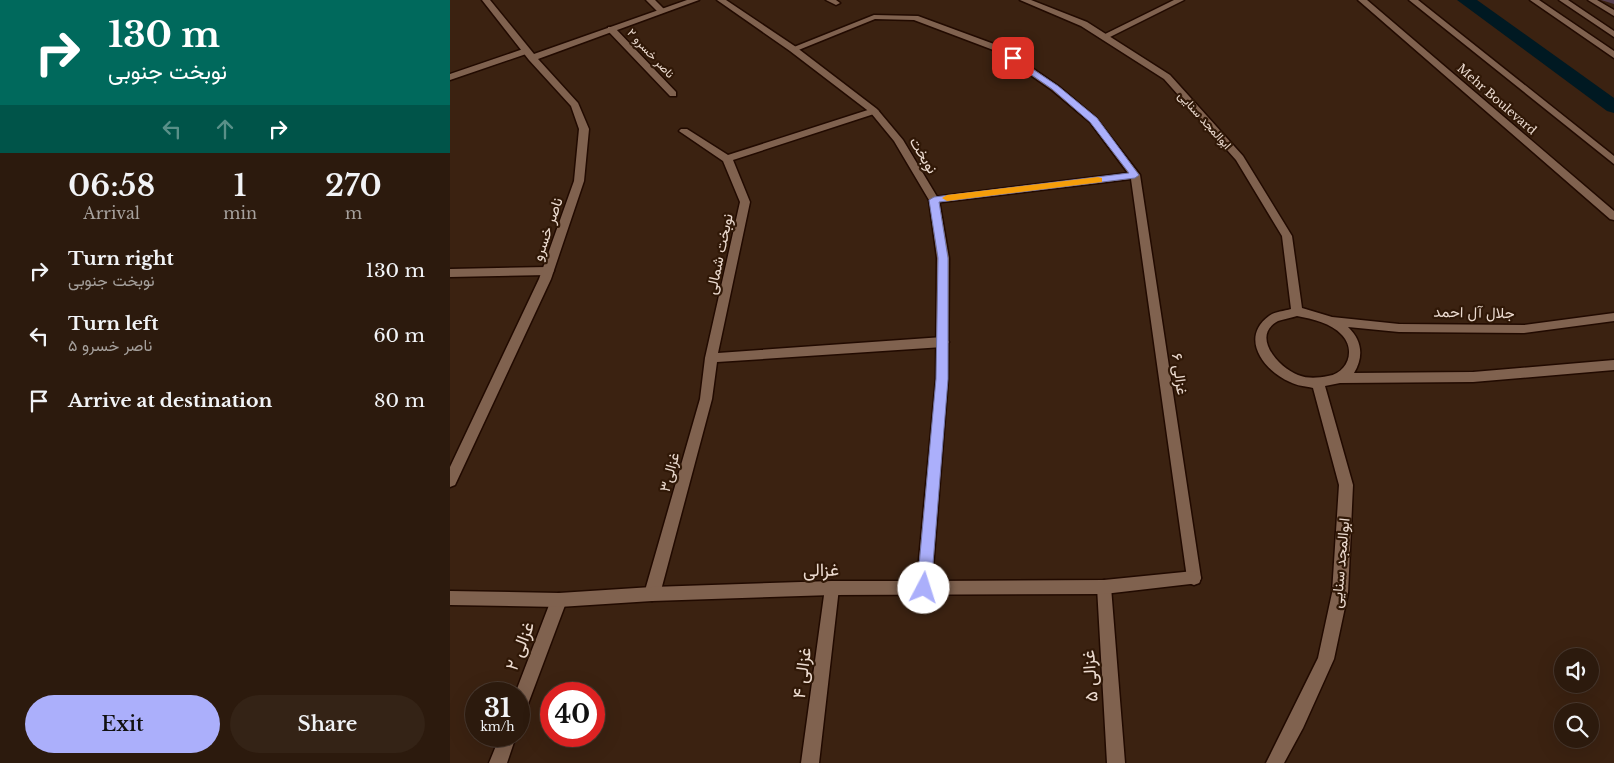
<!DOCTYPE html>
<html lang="en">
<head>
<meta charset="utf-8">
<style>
	body { margin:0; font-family:"Libre Baskerville",Vazirmatn,serif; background:#342316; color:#f1f3f6; height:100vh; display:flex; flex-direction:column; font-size:19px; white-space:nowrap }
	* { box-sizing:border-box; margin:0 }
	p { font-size:16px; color:#a6a19d }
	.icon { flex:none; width:28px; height:28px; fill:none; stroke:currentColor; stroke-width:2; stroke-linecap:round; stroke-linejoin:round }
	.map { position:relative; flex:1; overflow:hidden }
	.sheet { display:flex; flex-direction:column; background:#2c1a0d; width:450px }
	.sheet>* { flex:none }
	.hud { background:#00695c; color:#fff; overflow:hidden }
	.buttons { position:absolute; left:1104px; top:648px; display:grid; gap:10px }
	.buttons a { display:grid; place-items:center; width:45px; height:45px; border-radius:50%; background:#2c1a0d; box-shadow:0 5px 20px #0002,0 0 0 1px #48382e; font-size:25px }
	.speed { position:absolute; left:15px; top:682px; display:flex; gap:10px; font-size:25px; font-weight:700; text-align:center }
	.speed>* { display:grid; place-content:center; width:65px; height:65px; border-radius:50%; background:#2c1a0d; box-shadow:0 5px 20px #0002,0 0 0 1px #48382e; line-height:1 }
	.speed small { font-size:12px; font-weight:400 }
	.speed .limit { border:8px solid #d22; background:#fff; color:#111 }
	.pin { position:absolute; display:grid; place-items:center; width:42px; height:42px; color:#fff; margin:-21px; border-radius:10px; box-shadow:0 2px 8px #0006 }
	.me { position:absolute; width:55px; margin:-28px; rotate:5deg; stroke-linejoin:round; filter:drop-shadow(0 0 4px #0008) }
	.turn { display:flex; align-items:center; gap:18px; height:105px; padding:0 25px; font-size:22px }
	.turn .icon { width:65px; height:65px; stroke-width:2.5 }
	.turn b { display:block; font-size:35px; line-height:42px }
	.lanes { display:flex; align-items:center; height:48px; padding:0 25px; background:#0003; justify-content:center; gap:25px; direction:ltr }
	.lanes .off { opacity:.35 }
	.eta { display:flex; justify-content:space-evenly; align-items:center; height:85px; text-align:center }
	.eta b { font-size:30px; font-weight:600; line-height:35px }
	.action { display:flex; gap:10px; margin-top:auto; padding:10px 25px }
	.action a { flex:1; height:58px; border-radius:30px; background:#abaffb; color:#111; font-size:20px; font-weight:600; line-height:58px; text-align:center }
	.action a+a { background:#342316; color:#f1f3f6 }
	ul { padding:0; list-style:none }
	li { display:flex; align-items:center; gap:15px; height:65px; padding:0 25px }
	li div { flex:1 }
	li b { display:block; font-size:19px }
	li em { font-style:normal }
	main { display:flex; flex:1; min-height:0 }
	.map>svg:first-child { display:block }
</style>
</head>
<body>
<main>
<section class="sheet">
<div class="hud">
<div class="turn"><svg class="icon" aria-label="right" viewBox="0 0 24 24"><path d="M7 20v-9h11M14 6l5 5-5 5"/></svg><div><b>130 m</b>نوبخت جنوبی</div></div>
<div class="lanes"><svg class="icon off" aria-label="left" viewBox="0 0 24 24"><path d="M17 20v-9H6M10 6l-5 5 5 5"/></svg><svg class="icon off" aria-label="ahead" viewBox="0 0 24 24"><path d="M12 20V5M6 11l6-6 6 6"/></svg><svg class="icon" aria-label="right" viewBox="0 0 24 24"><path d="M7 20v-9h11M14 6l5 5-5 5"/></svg></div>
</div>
<div class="eta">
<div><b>06:58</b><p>Arrival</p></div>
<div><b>1</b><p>min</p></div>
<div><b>270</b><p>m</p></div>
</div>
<ul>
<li><svg class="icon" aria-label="right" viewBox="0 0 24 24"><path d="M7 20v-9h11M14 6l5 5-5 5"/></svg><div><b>Turn right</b><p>نوبخت جنوبی</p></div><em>130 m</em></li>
<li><svg class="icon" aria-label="left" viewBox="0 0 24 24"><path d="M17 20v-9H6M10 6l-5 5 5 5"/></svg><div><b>Turn left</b><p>ناصر خسرو ۵</p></div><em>60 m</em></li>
<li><svg class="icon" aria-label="arrive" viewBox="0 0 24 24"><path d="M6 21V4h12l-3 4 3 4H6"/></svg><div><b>Arrive at destination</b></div><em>80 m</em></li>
</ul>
<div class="action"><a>Exit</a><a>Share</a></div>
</section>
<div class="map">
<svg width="1164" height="763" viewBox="0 0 1164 763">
	<rect width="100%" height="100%" fill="#3b2211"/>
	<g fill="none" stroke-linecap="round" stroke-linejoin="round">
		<!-- canal -->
		<path fill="#001922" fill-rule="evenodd" d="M1007,0H1027L1164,98V113L1157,111Z"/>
		<defs>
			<path id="street" d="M196,0H205L216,11L209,13Z
				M376,0H386L390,3L386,5Z
				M724,0H734L656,39L649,37Z
				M1138,0H1147L1164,10V16Z
				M424,15L468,16L552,47L608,86L646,118L690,175L751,578L749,583L744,585L739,583L737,578L681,179L484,203L479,200L484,197L678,173L640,122L602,90L546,51L464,20L425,19L346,51L339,49Z
				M158,27H164L226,92V96H220L158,31Z
				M76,48L80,51L79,53L0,80V74Z
				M424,108L429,111L427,113L283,160L300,202L268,353L493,337L497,339L499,342L497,345L493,347L267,362L262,399L210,594L207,599L202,601L197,599L194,594L250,399L255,358L290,202L273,161L229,131L231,129H237L278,155Z
				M98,267L104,271L98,275L0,277V269Z
				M654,580L659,582L661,587L675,763H657L647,587L649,582Z
				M382,581L387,583L389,588L369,763H351L375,588L377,583Z
				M109,593L114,595L117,600L75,712L69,714V694H65L101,600L104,595Z
				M50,736H66L57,763H39Z"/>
			<path id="secondary" d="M32,0H40L84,54L237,0H249L88,59L128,103L139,129L134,181L101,279L5,485L0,487V467L89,279L124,181L129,129L121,106L79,60Z
				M267,0H276L346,47L427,109L453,140L489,200L499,258L498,379L482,581L654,580L744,571L749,573L751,578L749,583L654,594L382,595L202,601L109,607L0,605V591L109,593L202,587L382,581H467L486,379L487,258L479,200L444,141L421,113L340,51Z
				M570,0H581L637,22L720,75L793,156L842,236L852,308L882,317L949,324L1074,325L1164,313V321L1074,333L949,332L898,327C912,340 914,357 904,373L1023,372L1164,360V370L1023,382L890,383L875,386L903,485L898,593L884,659L853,728L834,763H816L868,658L882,593L889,485L863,388C855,386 847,386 840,382C814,371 789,338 819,316C824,312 834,311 841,309L832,236L786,160L714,79L631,26ZM847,316C863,319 881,323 892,335C906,350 898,373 878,376C868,378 858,379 848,375C829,368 800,336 828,321C834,319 841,318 847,316Z
				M908,0H917L1164,211V220L1160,219Z
				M959,0H968L1164,156V164Z
				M1080,0H1089L1164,51V58Z
				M1109,0H1118L1164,31V37Z"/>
		</defs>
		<!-- street casing -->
		<use href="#street" stroke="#210a00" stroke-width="3"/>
		<!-- secondary casing -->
		<use href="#secondary" stroke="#210a00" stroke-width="3"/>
		<!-- street -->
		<use href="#street" fill="#80624f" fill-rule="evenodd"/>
		<!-- secondary -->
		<use href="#secondary" fill="#80624f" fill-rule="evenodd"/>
	</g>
	<!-- wall -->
	<path fill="#563e4e" d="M1151,0H1164V4Z"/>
	<!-- route -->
	<path fill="#abaffb" stroke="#6f72a3" d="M563,56L608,86L647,118L689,175L685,178L489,202L498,258V379L481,588L479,593L474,595L469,593L467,588L486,379L488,258L479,200L484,197L679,173L640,122L602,89L560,60L559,58Z"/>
	<!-- slow -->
	<path fill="#f59e0b" d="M648,177L652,178V182L497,201L492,198L497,195Z"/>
	<g text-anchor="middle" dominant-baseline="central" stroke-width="4.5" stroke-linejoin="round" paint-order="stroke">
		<!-- far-street labels -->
		<g font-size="12" fill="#ecdbd0" stroke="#301807">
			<text transform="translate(201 53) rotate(47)">ناصر خسرو ۲</text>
			<text transform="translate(1047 99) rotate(41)">Mehr Boulevard</text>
			<text transform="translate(755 120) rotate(48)">ابوالمجد سنایی</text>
		</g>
		<!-- street labels -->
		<g font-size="15" fill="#ecdbd0" stroke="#301807">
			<text transform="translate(474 155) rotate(59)">نوبخت</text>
			<text transform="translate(97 229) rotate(-71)">ناصر خسرو</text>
			<text transform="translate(269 254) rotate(-78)">نوبخت شمالی</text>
			<text transform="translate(1024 312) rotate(1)">جلال آل احمد</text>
			<text transform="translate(730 374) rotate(82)">غزالی ۶</text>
			<text transform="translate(219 472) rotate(-75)">غزالی۳</text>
			<text transform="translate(890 563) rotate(-85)">ابوالمجد سنایی</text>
		</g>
		<!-- near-street labels -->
		<g font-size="18" fill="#ecdbd0" stroke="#301807">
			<text transform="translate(371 570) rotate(-1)">غزالی</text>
			<text transform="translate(70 646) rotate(-69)">غزالی ۲</text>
			<text transform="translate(352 673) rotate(-83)">غزالی ۴</text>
			<text transform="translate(640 676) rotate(-94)">غزالی ۵</text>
		</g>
	</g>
</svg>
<div class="buttons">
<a><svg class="icon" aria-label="sound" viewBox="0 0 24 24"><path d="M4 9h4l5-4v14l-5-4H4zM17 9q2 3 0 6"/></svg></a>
<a><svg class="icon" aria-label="search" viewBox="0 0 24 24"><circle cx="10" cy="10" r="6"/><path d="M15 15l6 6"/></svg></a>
</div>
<div class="speed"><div>31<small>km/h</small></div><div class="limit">40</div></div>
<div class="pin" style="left:563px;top:58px;background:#d93025"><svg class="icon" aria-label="arrive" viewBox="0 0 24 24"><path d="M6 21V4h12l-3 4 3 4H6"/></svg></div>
<svg class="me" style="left:474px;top:588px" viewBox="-20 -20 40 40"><circle r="19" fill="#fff"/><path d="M0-13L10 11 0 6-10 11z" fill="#abaffb"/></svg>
</div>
</main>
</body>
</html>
